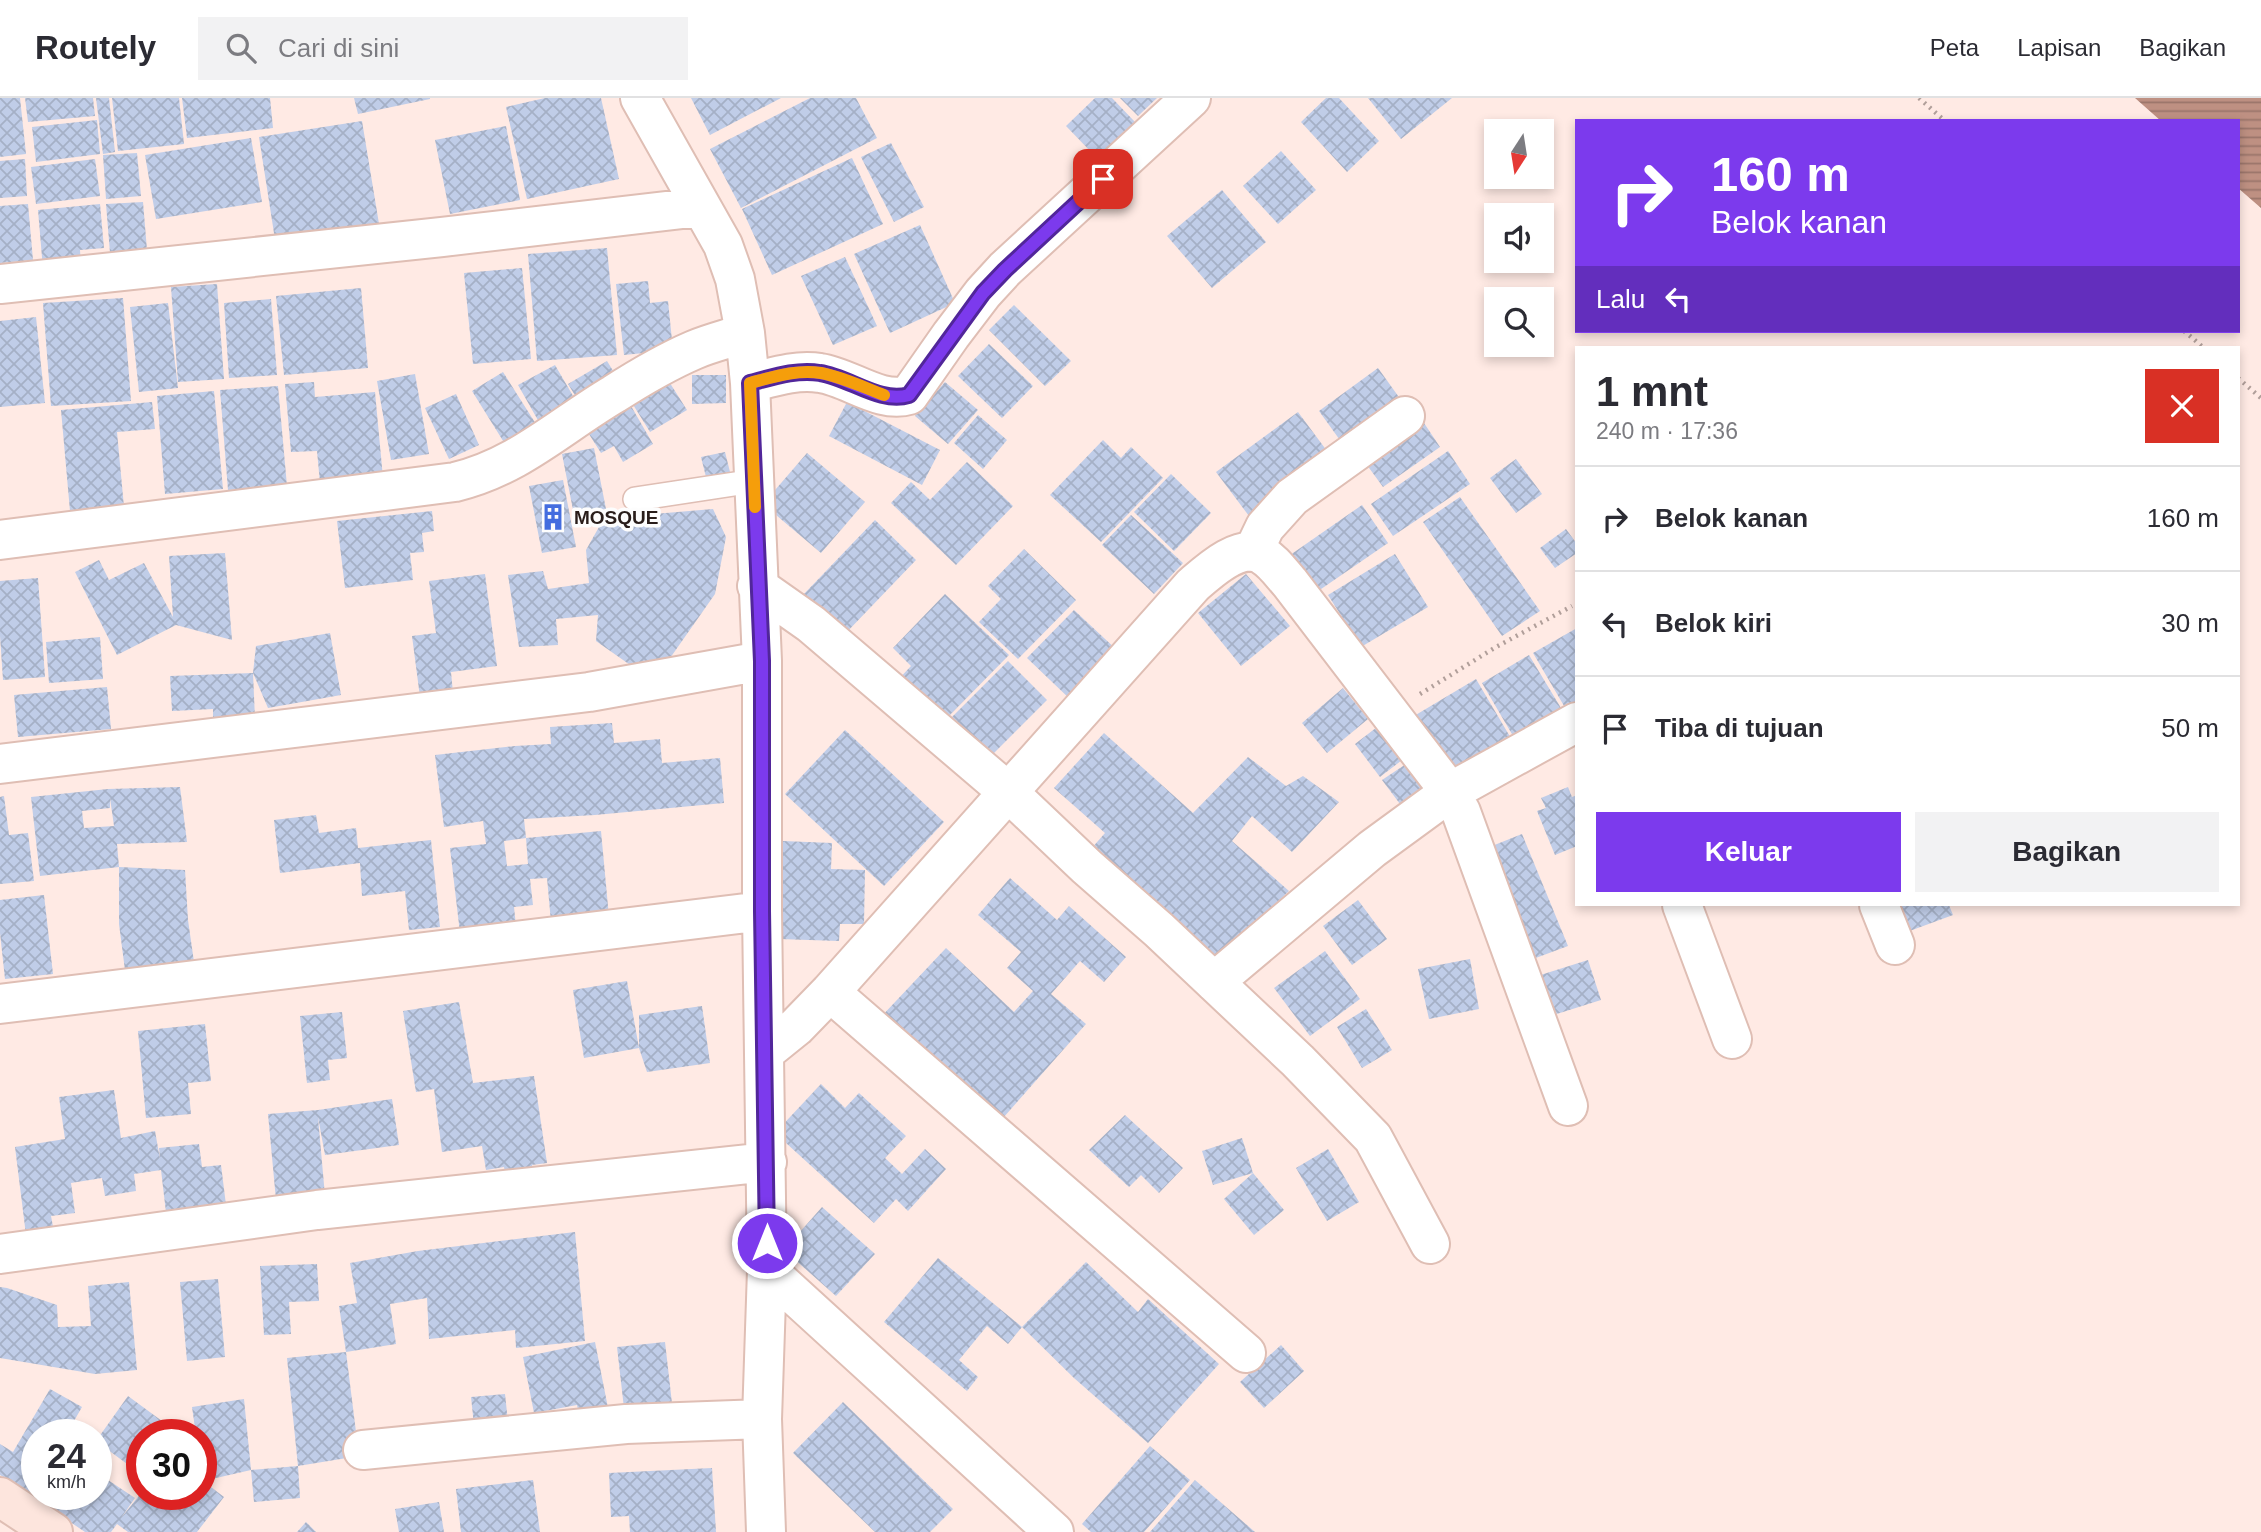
<!DOCTYPE html>
<html lang="id">
<head>
<meta charset="utf-8">
<style>
	body { margin:0; font-family:Arial,sans-serif; background:#f2f2f3; color:#2b2b33; height:100vh; display:flex; flex-direction:column; font-size:26px; white-space:nowrap }
	* { box-sizing:border-box; margin:0 }
	p { font-size:23px; color:#7c7c81 }
	.icon { flex:none; width:38px; height:38px; fill:none; stroke:currentColor; stroke-width:2; stroke-linecap:round; stroke-linejoin:round }
	.map { position:relative; flex:1; overflow:hidden }
	.sheet { position:absolute; left:1575px; top:248px; width:665px; height:560px; display:flex; flex-direction:column; background:#fff; border-radius:0px; box-shadow:0 4px 10px #0003 }
	.sheet>* { flex:none }
	.banner { position:absolute; left:1575px; top:21px; width:665px; height:214px; border-radius:0px; box-shadow:0 4px 10px #0003; background:#7c3aed; color:#fff; overflow:hidden }
	.needle { width:46px; rotate:192deg }
	.buttons { position:absolute; left:1484px; top:21px; display:grid; gap:14px }
	.buttons a { display:grid; place-items:center; width:70px; height:70px; border-radius:0px; background:#fff; box-shadow:0 4px 10px #0003; font-size:35px }
	.speed { position:absolute; left:21px; top:1321px; display:flex; gap:14px; font-size:35px; font-weight:700; text-align:center }
	.speed>* { display:grid; place-content:center; width:91px; height:91px; border-radius:50%; background:#fff; box-shadow:0 4px 10px #0003; line-height:1 }
	.speed small { font-size:18px; font-weight:400 }
	.speed .limit { border:10px solid #d22; background:#fff; color:#111 }
	.pin { position:absolute; display:grid; place-items:center; width:60px; height:60px; color:#fff; margin:-30px; border-radius:14px; box-shadow:0 4px 10px #0006 }
	.me { position:absolute; width:77px; margin:-38px; rotate:0deg; stroke-linejoin:round; filter:drop-shadow(0 0 5px #0008) }
	.turn { display:flex; align-items:center; gap:24px; height:147px; padding:0 21px; font-size:32px }
	.turn .icon { width:91px; height:91px; stroke-width:2.5 }
	.turn b { display:block; font-size:49px; line-height:60px }
	.then { display:flex; align-items:center; height:66px; padding:0 21px; background:#0003; gap:14px; font-size:26px }
	.round { display:grid; place-items:center; flex:none; width:74px; height:74px; border-radius:0px; background:#f2f2f3 }
	.summary { display:flex; align-items:center; justify-content:space-between; height:119px; padding:0 21px }
	h1 { font-size:42px; font-weight:700; line-height:52px }
	.action { display:flex; gap:14px; margin-top:auto; padding:14px 21px }
	.action a { flex:1; height:80px; border-radius:0px; background:#7c3aed; color:#fff; font-size:28px; font-weight:700; line-height:80px; text-align:center }
	.action a+a { background:#f2f2f3; color:#2b2b33 }
	ul { padding:0; list-style:none }
	li { display:flex; align-items:center; gap:21px; height:105px; padding:0 21px; border-top:2px solid #e1e1e2 }
	li div { flex:1 }
	li b { display:block; font-size:26px }
	li em { font-style:normal }
	header { display:flex; align-items:center; gap:42px; box-sizing:border-box; height:98px; padding:0 35px; background:#fff; border-bottom:2px solid #e1e1e2 }
	header strong { font-size:33px }
	nav { display:flex; gap:38px; margin-inline-start:auto; font-size:24px }
	.search { width:490px; height:63px; background:#f2f2f3; display:flex; align-items:center; gap:18px; box-sizing:border-box; padding:0 24px; border-radius:0px; color:#7c7c81; font-size:26px }
	.map>svg:first-child { display:block }
</style>
</head>
<body>
<header>
<strong>Routely</strong>
<div class="search"><svg class="icon" aria-label="search" viewBox="0 0 24 24"><circle cx="10" cy="10" r="6"/><path d="M15 15l6 6"/></svg>Cari di sini</div>
<nav><a>Peta</a><a>Lapisan</a><a>Bagikan</a></nav>
</header>
<div class="map">
<svg width="2261" height="1434" viewBox="0 0 2261 1434">
	<defs>
		<pattern id="water-rules" width="6" height="5" patternUnits="userSpaceOnUse" patternTransform="scale(1.75)"><rect width="6" height="5" fill="#be9082"/><path d="M0 2.5h6" fill="none" stroke="#9a756a"/></pattern>
		<pattern id="building-cross-hatch" width="8" height="8" patternUnits="userSpaceOnUse" patternTransform="scale(1.75)"><rect width="8" height="8" fill="#c0cde8"/><path d="M0 0l8 8M0 8l8-8" fill="none" stroke="#a5b0c6"/></pattern>
	</defs>
	<rect width="100%" height="100%" fill="#ffeae4"/>
	<!-- water -->
	<path fill="url(#water-rules)" d="M2135,0H2261V110L2238,90V23H2161Z"/>
	<!-- building -->
	<path fill="url(#building-cross-hatch)" fill-rule="evenodd" d="M0,0H20L26,56L0,59Z
		M25,0H93L95,18L28,24Z
		M96,0H109L115,54L103,56Z
		M112,0H179L184,46L118,53Z
		M182,0H270L273,30L187,40Z
		M354,0H430V1L358,16Z
		M545,0H601L619,81L527,101L506,9Z
		M691,0H781L710,37Z
		M810,0H856L877,40L741,110L710,51Z
		M1095,0H1112L1135,24L1097,60L1066,28Z
		M1120,0H1157L1138,18Z
		M1326,0H1339L1379,43L1347,74L1301,24Z
		M1368,0H1452L1401,41Z
		M97,22L100,56L36,64L32,29Z
		M362,23L380,132L276,148L259,39Z
		M506,28L520,102L450,116L435,42Z
		M251,40L262,104L156,121L145,57Z
		M891,45L924,109L894,124L861,59Z
		M1281,53L1316,92L1278,126L1243,88Z
		M137,55L141,98L106,101L103,57Z
		M852,60L883,126L772,177L742,111Z
		M25,61L27,98L0,100V63Z
		M95,61L100,98L36,106L31,69Z
		M1222,92L1266,144L1212,190L1167,138Z
		M143,104L147,152L110,155L106,106Z
		M28,106L33,162L0,165V108Z
		M100,106L104,150L80,152L81,168L43,171L38,112Z
		M920,127L955,205L890,235L854,156Z
		M607,150L617,257L537,263L528,156Z
		M845,159L877,228L833,247L801,178Z
		M522,170L531,261L473,266L464,175Z
		M648,183L650,205L668,203L673,252L624,257L616,186Z
		M217,186L224,281L178,284L171,189Z
		M361,190L368,270L284,277L276,198Z
		M123,200L131,303L51,308L43,205Z
		M271,201L277,277L229,280L224,205Z
		M168,205L178,290L139,294L130,209Z
		M1014,207L1071,263L1045,288L989,232Z
		M36,219L45,305L0,309V223Z
		M989,246L1033,288L1002,320L958,278Z
		M607,263L620,284L581,307L568,286Z
		M555,267L576,303L539,324L518,287Z
		M1378,270L1401,302L1342,345L1319,313Z
		M503,274L536,326L505,346L472,293Z
		M415,276L429,356L391,362L377,283Z
		M692,277H726V305L692,306Z
		M668,282L687,312L650,334L632,305Z
		M314,284L315,299L375,294L383,380L320,385L317,353L291,354L285,286Z
		M945,284L978,312L948,346L915,318Z
		M278,288L287,388L228,392L220,292Z
		M214,293L223,391L165,396L157,298Z
		M456,296L479,347L449,361L425,310Z
		M152,304L155,331L117,334L124,409L70,413L61,312Z
		M847,304L940,352L922,387L829,338Z
		M631,308L653,346L623,364L614,348L601,355L587,333Z
		M1298,314L1330,357L1249,418L1216,374Z
		M978,317L1007,342L983,371L954,345Z
		M1422,322L1440,349L1383,389L1364,363Z
		M1103,342L1121,360L1131,349L1163,380L1101,444L1050,397Z
		M594,350L606,411L574,417L562,356Z
		M1448,353L1470,386L1393,438L1371,406Z
		M725,354L730,374L706,379L701,359Z
		M807,355L865,404L821,455L763,406Z
		M1516,361L1542,396L1516,415L1490,380Z
		M967,364L1013,408L956,467L891,405L911,384L930,402Z
		M1171,376L1211,415L1174,453L1134,414Z
		M563,382L576,449L542,455L529,388Z
		M1460,399L1540,513L1502,538L1423,424Z
		M1362,407L1388,445L1308,500L1283,462Z
		M713,411L726,439L715,496L668,563L633,569L596,543L598,517L556,521L558,547L519,549L508,477L543,473L548,491L589,485L586,452L599,429L642,417Z
		M432,413L434,433L422,435L424,454L410,455L413,482L345,490L337,423Z
		M1131,417L1183,465L1154,496L1102,447Z
		M875,422L916,462L844,537L803,497Z
		M1566,431L1577,446V455L1555,470L1540,450Z
		M1024,451L1076,502L1018,561L979,524L1001,501L988,488Z
		M225,455L232,542L176,527L117,557L75,474L99,462L109,482L144,465L173,519L169,458Z
		M1395,456L1428,509L1361,549L1328,497Z
		M485,476L497,568L451,574L453,595L420,599L412,538L436,535L429,483Z
		M1246,476L1290,528L1241,568L1198,515Z
		M38,480L45,579L3,582L0,538V483Z
		M945,496L1009,557L940,627L896,584L911,568L893,550Z
		M1074,512L1119,554L1072,603L1027,560Z
		M1577,530V607L1567,613L1533,555Z
		M330,535L341,597L268,610L253,575L256,548Z
		M100,539L103,581L49,585L46,544Z
		M1529,557L1564,615L1516,643L1482,585Z
		M1008,563L1047,602L983,666L944,627Z
		M253,575L255,621L213,623V611L172,613L170,578Z
		M1476,581L1512,642L1450,678L1414,618Z
		M107,589L111,631L18,639L14,597Z
		M1343,590L1368,621L1327,655L1302,625Z
		M612,625L614,645L660,641L662,665L720,660L724,705L595,717L524,721L526,740L504,743L507,768L528,766L526,740L601,733L609,819L551,824L547,780L530,781L533,807L514,809L516,828L460,835L450,750L486,746L483,723L444,729L435,657L515,648L551,646L550,629Z
		M1381,626L1406,659L1380,679L1355,646Z
		M845,632L944,724L884,788L785,696Z
		M1104,635L1193,715L1248,659L1286,688L1303,678L1339,704L1292,754L1252,718L1232,743L1289,793L1211,867L1091,751L1105,735L1054,690Z
		M1409,664L1430,691L1403,710L1382,682Z
		M180,689L187,744L117,746L119,769L40,778L31,699L108,691ZM110,700L114,728L84,730L82,713L110,710Z
		M1568,689L1572,699L1577,697V748L1555,757L1537,713L1546,710L1541,700Z
		M4,698L9,737L28,735L34,783L0,786V699Z
		M316,717L319,735L356,730L358,750L431,742L440,829L409,832L405,793L362,798L360,765L280,775L274,722Z
		M1522,736L1568,848L1525,864L1482,752Z
		M783,743L832,745L831,771L865,772L864,826H840L839,843L779,841Z
		M119,769L185,772L188,822L195,871L126,880L119,826Z
		M1010,780L1057,822L1069,808L1126,859L1104,884L1080,863L1051,896L1086,926L996,1028L879,921L946,850L1014,914L1033,893L1007,870L1021,854L978,817Z
		M44,797L53,876L5,881L0,835V802Z
		M1358,802L1387,841L1352,867L1323,828Z
		M1897,807H1949L1953,817L1907,834Z
		M1325,853L1360,901L1310,938L1274,890Z
		M1470,861L1479,911L1429,921L1418,871Z
		M1588,862L1601,902L1544,920L1531,880Z
		M627,883L639,950L584,960L573,892Z
		M459,904L473,985L534,978L547,1065L532,1067L534,1084L507,1088L504,1069L486,1072L482,1048L442,1054L434,991L416,994L403,913Z
		M702,908L710,965L647,974L639,950V917Z
		M1366,911L1392,952L1362,970L1337,929Z
		M342,914L347,960L328,962L330,982L307,985L300,918Z
		M205,926L211,983L188,985L191,1016L146,1020L138,933Z
		M821,986L845,1010L859,995L906,1038L885,1060L902,1076L925,1051L946,1071L908,1113L896,1101L874,1125L775,1035Z
		M114,992L121,1040L155,1033L160,1061L159,1050L199,1046L202,1069L221,1067L227,1115L167,1123L161,1072L134,1076L136,1093L105,1098L102,1080L71,1085L75,1115L51,1118L54,1134L26,1137L15,1049L65,1041L59,999Z
		M392,1001L399,1047L325,1057L318,1019L325,1098L276,1102L268,1016L318,1012Z
		M1125,1017L1183,1070L1159,1095L1141,1077L1129,1089L1089,1052Z
		M1242,1040L1253,1075L1284,1112L1254,1137L1224,1101L1253,1075L1213,1087L1202,1053Z
		M1328,1051L1359,1104L1327,1123L1296,1070Z
		M822,1109L875,1156L836,1198L784,1152Z
		M575,1134L585,1243L516,1250L515,1232L429,1241L427,1200L390,1206L396,1246L346,1254L359,1358L298,1368L287,1260L346,1254L339,1208L357,1205L350,1165L418,1153Z
		M938,1160L1022,1229L1086,1164L1138,1214L1148,1201L1219,1266L1148,1345L1074,1280L1022,1229L1008,1246L987,1228L959,1262L978,1279L967,1293L884,1224Z
		M317,1166L319,1203L289,1204L291,1236L264,1237L260,1168Z
		M218,1181L225,1259L187,1263L180,1184Z
		M129,1184L137,1272L95,1276L0,1260V1189L7,1190L57,1207L58,1229L91,1228L88,1188Z
		M595,1244L610,1320L581,1325L577,1307L534,1315L523,1259Z
		M665,1244L673,1314L625,1319L617,1249Z
		M1281,1247L1304,1273L1264,1310L1240,1284Z
		M50,1291L82,1309L66,1337H37V1387L32,1396L0,1377V1346L13,1354Z
		M505,1296L508,1324L474,1327L471,1299Z
		M128,1298L181,1337H142V1377L96,1343Z
		M244,1301L251,1372L203,1383L224,1399L197,1434H128L117,1426L111,1434H85L48,1409L57,1396H96V1374L135,1400L121,1420L142,1394V1396H201V1382L203,1383L201,1337H196L192,1309Z
		M843,1304L953,1411L930,1434H875L793,1355Z
		M1150,1348L1190,1382L1144,1434H1091L1082,1426Z
		M298,1368L300,1400L254,1404L251,1372Z
		M712,1370L716,1434H630L629,1418L611,1419L609,1375Z
		M533,1382L540,1434H461L456,1391Z
		M1195,1382L1255,1434H1150Z
		M439,1404L444,1434H399L395,1411Z
		M306,1424L316,1434H297Z"/>
	<g fill="none" stroke-linecap="round" stroke-linejoin="round">
		<defs>
			<path id="lane" d="M635,401L754,383"/>
			<path id="street" d="M640,0L723,147L735,181L745,235L750,285L762,563V813L767,1172L762,1321L766,1434
				M0,186L442,139L700,109
				M750,285C773,279 797,271 820,275C849,279 880,306 909,297L951,237L983,195L1005,171L1191,0
				M0,442L455,384C518,369 560,328 614,296C639,280 666,264 694,252C710,245 728,241 745,235
				M1253,454L1265,429L1292,399L1405,318
				M757,488L811,526L1008,694L1087,769L1159,832L1298,963L1373,1040L1430,1146
				M0,666L589,594L762,563
				M1682,807L1732,941
				M1879,807L1895,847
				M1214,884L1372,751L1450,694L1577,624
				M830,894L1246,1255
				M0,906L762,813
				M765,954L796,929L830,894L1193,487C1208,474 1240,444 1262,457C1273,463 1281,475 1290,485L1450,694L1461,714L1568,1008
				M0,1156L317,1112L767,1064
				M767,1172L1054,1434
				M363,1352L626,1326L762,1321"/>
			<path id="secondary" d="M0,1399L53,1434"/>
		</defs>
		<!-- lane casing -->
		<use href="#lane" stroke="#dfbeb4" stroke-width="26"/>
		<!-- street casing -->
		<use href="#street" stroke="#dfbeb4" stroke-width="42"/>
		<!-- secondary casing -->
		<use href="#secondary" stroke="#dfbeb4" stroke-width="42"/>
		<!-- path -->
		<path stroke="#b19f9a" stroke-width="4.5" stroke-dasharray="2 5" stroke-linecap="butt" d="M1919,0L1945,23
			M2184,233L2204,250
			M2238,280L2261,300
			M1420,596L1496,549L1572,508"/>
		<!-- lane -->
		<use href="#lane" stroke="#fff" stroke-width="23"/>
		<!-- street -->
		<use href="#street" stroke="#fff" stroke-width="38"/>
		<!-- secondary -->
		<use href="#secondary" stroke="#fde5dd" stroke-width="38"/>
	</g>
	<g fill="none" stroke-linecap="round" stroke-linejoin="round">
		<defs>
			<path id="route" d="M767,1145L762,813V563L750,285C773,279 797,271 820,275C849,279 880,306 909,297L983,195L1005,172L1103,81"/>
		</defs>
		<!-- route casing -->
		<use href="#route" stroke="#51269a" stroke-width="18"/>
		<!-- route -->
		<use href="#route" stroke="#7c3aed" stroke-width="12"/>
		<!-- slow -->
		<path stroke="#f59e0b" stroke-width="12" d="M755,409L750,285C773,279 797,271 821,275C842,279 863,289 884,297"/>
	</g>
	<!-- icons -->
	<defs>
		<symbol id="building-bare" viewBox="-9 -9 18 18"><path d="M-4-6H4V6H1V3H-1V6H-4ZM-2.5-4.3h1.7v1.8h-1.7ZM.8-4.3h1.7v1.8H.8ZM-2.5-1h1.7V.8h-1.7ZM.8-1h1.7V.8H.8Z" fill="#446ddf" stroke="#fdfdfd" stroke-width="2.5" paint-order="stroke"/></symbol>
	</defs>
	<g fill-rule="evenodd">
		<use href="#building-bare" x="534" y="400" width="38" height="38"/>
	</g>
	<g text-anchor="middle" dominant-baseline="central" stroke-width="7" stroke-linejoin="round" paint-order="stroke">
		<!-- poi labels -->
		<g font-size="19" font-weight="bold" fill="#291d1a" stroke="#fdfdfd" text-anchor="start">
			<text x="574" y="419">MOSQUE</text>
		</g>
	</g>
</svg>
<div class="buttons">
<a><svg class="needle" viewBox="-14 -14 28 28"><path d="M0-13l5 13h-10z" fill="#e53935"/><path d="M0 13l5-13h-10z" fill="#7c7c81"/></svg></a>
<a><svg class="icon" aria-label="sound" viewBox="0 0 24 24"><path d="M4 9h4l5-4v14l-5-4H4zM17 9q2 3 0 6"/></svg></a>
<a><svg class="icon" aria-label="search" viewBox="0 0 24 24"><circle cx="10" cy="10" r="6"/><path d="M15 15l6 6"/></svg></a>
</div>
<div class="speed"><div>24<small>km/h</small></div><div class="limit">30</div></div>
<div class="pin" style="left:1103px;top:81px;background:#d93025"><svg class="icon" aria-label="arrive" viewBox="0 0 24 24"><path d="M6 21V4h12l-3 4 3 4H6"/></svg></div>
<svg class="me" style="left:767px;top:1145px" viewBox="-20 -20 40 40"><circle r="17" fill="#7c3aed" stroke="#fff" stroke-width="3"/><path d="M0-11L8 9 0 5-8 9z" fill="#fff"/></svg>
<div class="banner">
<div class="turn"><svg class="icon" aria-label="right" viewBox="0 0 24 24"><path d="M7 20v-9h11M14 6l5 5-5 5"/></svg><div><b>160 m</b>Belok kanan</div></div>
<div class="then">Lalu<svg class="icon" aria-label="left" viewBox="0 0 24 24"><path d="M17 20v-9H6M10 6l-5 5 5 5"/></svg></div>
</div>
<section class="sheet">
<div class="summary"><div><h1>1 mnt</h1><p>240 m · 17:36</p></div><a class="round" style="background:#d93025;color:#fff"><svg class="icon" aria-label="close" viewBox="0 0 24 24"><path d="M6 6l12 12M18 6L6 18"/></svg></a></div>
<ul>
<li><svg class="icon" aria-label="right" viewBox="0 0 24 24"><path d="M7 20v-9h11M14 6l5 5-5 5"/></svg><div><b>Belok kanan</b></div><em>160 m</em></li>
<li><svg class="icon" aria-label="left" viewBox="0 0 24 24"><path d="M17 20v-9H6M10 6l-5 5 5 5"/></svg><div><b>Belok kiri</b></div><em>30 m</em></li>
<li><svg class="icon" aria-label="arrive" viewBox="0 0 24 24"><path d="M6 21V4h12l-3 4 3 4H6"/></svg><div><b>Tiba di tujuan</b></div><em>50 m</em></li>
</ul>
<div class="action"><a>Keluar</a><a>Bagikan</a></div>
</section>
</div>
</body>
</html>
